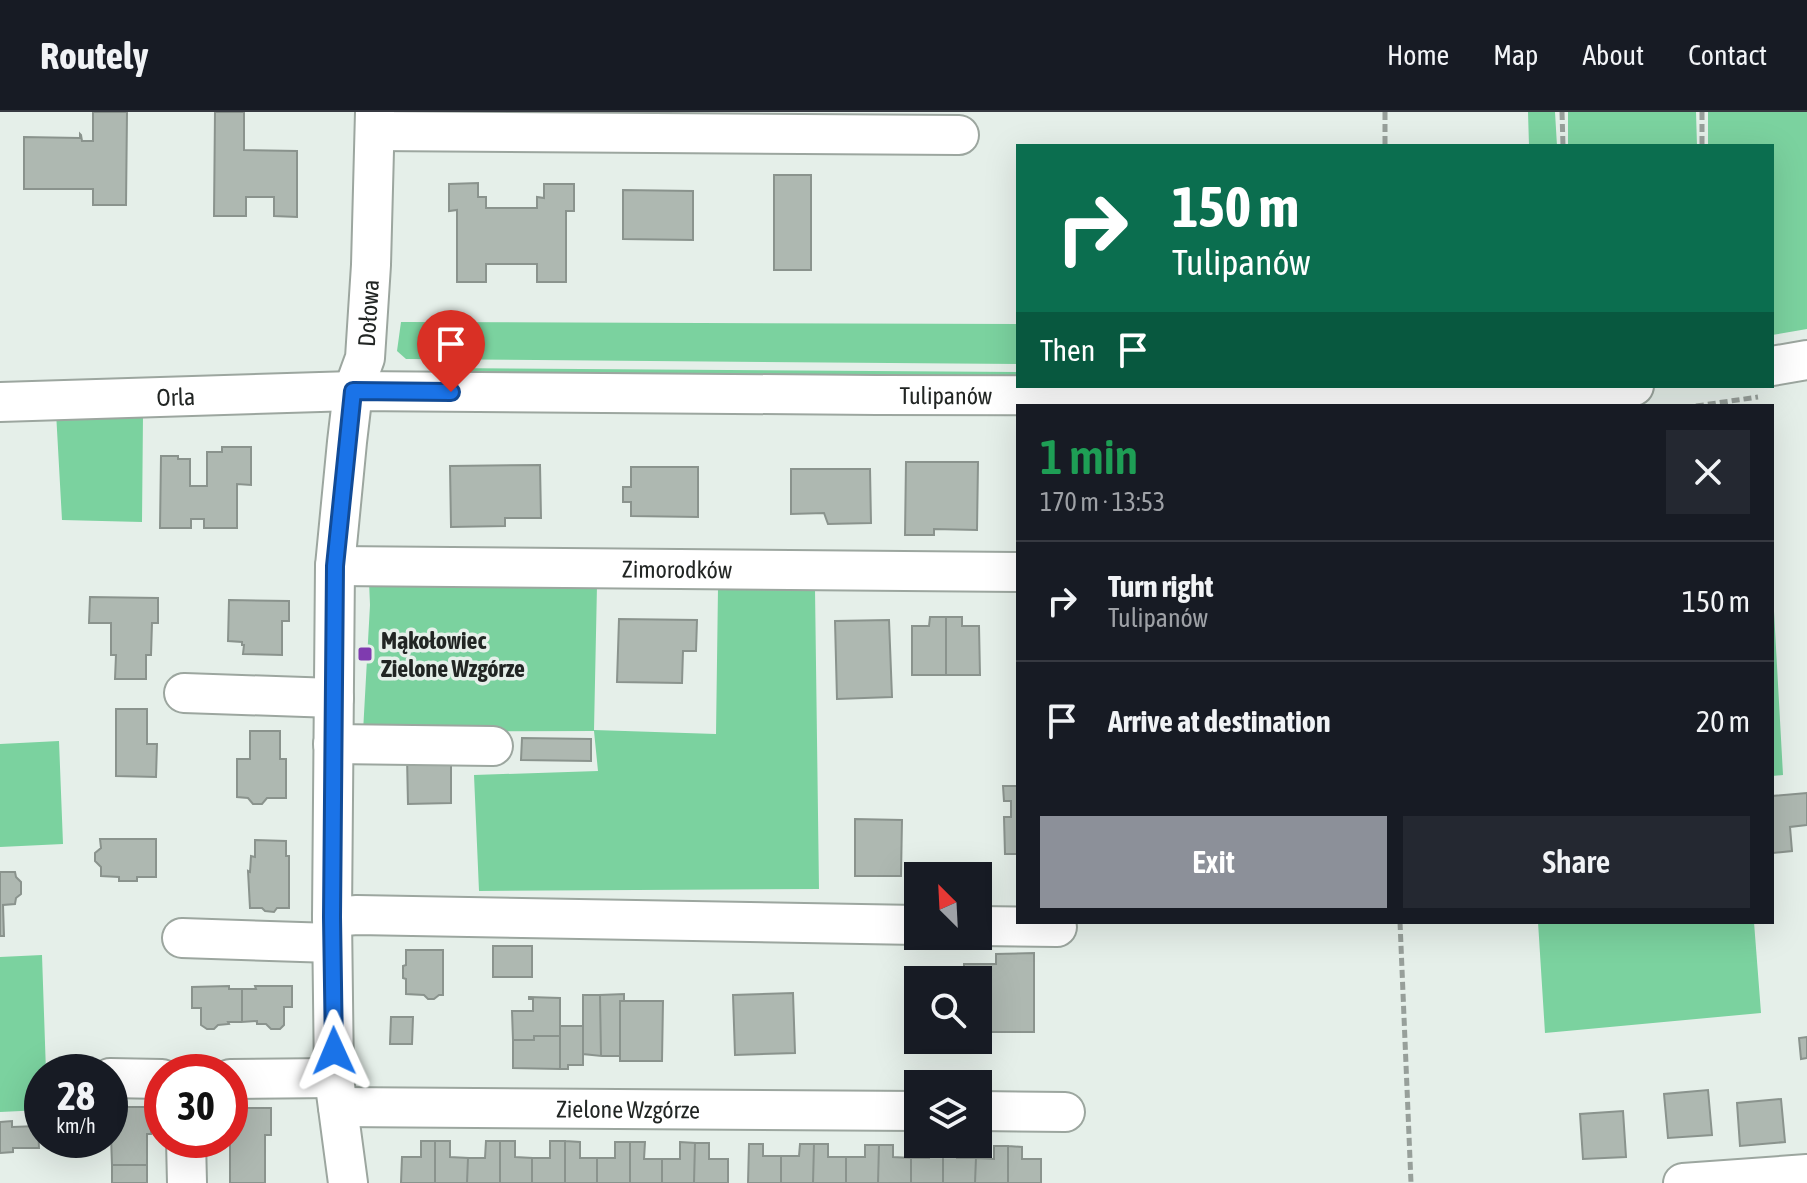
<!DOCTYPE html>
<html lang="en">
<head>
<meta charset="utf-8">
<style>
	body { margin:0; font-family:"Asap Condensed",sans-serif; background:#242831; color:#f1f3f6; height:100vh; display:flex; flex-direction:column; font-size:30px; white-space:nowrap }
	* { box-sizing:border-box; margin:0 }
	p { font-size:26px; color:#9ea1a6 }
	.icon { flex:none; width:44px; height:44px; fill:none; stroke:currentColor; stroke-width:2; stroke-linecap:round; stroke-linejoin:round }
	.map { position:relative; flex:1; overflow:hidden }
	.details { position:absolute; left:1016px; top:292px; width:758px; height:520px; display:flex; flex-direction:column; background:#171b24; border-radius:0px; box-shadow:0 8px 32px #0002 }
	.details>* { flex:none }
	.hud { position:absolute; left:1016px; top:32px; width:758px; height:244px; border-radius:0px; box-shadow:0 8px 32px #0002; background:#0b6e4f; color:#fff; overflow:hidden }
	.needle { width:52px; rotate:336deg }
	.controls { position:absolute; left:904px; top:750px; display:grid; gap:16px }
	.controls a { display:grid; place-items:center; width:88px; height:88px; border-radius:0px; background:#171b24; box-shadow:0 8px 32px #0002; font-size:40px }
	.speed { position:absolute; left:24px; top:942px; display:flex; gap:16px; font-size:40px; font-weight:700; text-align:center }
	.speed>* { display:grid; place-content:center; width:104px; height:104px; border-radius:50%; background:#171b24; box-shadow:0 8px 32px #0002; line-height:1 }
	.speed small { font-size:20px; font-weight:400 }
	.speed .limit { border:12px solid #d22; background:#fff; color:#111 }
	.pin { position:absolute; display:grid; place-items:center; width:68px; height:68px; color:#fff; margin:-82px -34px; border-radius:50% 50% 50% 0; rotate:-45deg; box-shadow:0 0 8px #0007 }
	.pin .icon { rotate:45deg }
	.me { position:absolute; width:88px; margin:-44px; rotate:359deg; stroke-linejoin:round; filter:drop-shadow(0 0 6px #0008) }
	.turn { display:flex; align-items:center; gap:28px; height:168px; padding:0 24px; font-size:36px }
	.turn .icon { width:104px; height:104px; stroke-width:2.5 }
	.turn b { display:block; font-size:56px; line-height:68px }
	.then { display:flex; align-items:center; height:76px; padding:0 24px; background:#0003; gap:16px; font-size:30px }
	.round { display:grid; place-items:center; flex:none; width:84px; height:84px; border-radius:0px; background:#242831 }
	.summary { display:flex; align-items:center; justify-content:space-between; height:136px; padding:0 24px }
	h1 { font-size:48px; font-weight:600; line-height:60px; color:#1e9e55 }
	.button { display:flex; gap:16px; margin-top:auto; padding:16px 24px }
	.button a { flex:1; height:92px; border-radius:0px; background:#8c9099; color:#fff; font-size:32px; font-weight:600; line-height:92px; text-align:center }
	.button a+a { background:#242831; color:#f1f3f6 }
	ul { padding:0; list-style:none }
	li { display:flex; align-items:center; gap:24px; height:120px; padding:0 24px; border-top:2px solid #363941 }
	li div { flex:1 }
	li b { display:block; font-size:30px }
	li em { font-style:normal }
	header { display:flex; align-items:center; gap:48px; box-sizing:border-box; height:112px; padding:0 40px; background:#171b24; border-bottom:2px solid #363941 }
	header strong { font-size:38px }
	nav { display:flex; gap:44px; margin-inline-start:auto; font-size:28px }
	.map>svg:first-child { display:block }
</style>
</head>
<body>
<header>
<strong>Routely</strong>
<nav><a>Home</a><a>Map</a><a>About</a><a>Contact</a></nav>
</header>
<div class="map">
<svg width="1807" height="1071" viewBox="0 0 1807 1071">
	<rect width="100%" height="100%" fill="#e5efe9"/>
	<!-- green -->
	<path fill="#7bd29f" d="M1528,0H1555L1557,34H1529Z
		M1568,0H1696L1697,34H1568Z
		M1708,0H1807V217L1772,223V34H1708Z
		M401,210L1018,212V252L406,247L397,239Z
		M444,256L1018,260V268L433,264L437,259Z
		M56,300L143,303L142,410L62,408Z
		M1772,463L1783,663L1772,664Z
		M369,469L597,473L594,618L716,622L718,476L815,477L819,777L479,779L474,663L598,659L594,619L363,620L370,493Z
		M59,629L63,732L0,735V632Z
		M1538,810H1754L1761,901L1545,921Z
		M42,843L46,960H42V998L0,1000V845Z"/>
	<!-- building -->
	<path fill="#aeb8b1" stroke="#8a938d" stroke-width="2" d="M93,0H127L126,93H93V77H24V25L80,26V22L81,23L82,29H93Z
		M215,0H244V38L297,39V105L274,104V85H246V104H214Z
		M774,63H811V158H774Z
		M478,71V85H486V96H537V85L544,86V72H574V99H566V170H537V152H486V170H457V98L449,99V72Z
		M623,78L693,79V128L623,127Z
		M222,335H251V373L237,372V416H204V407H191V416H160L161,344H178V347H190V374H207V340H222Z
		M906,350H978L977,418L934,417V423H905Z
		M540,353L541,406H505V414L451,415L450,354Z
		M631,355H698V405L631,404V390H623V375H631Z
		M791,357H870L871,411L828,412L824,401L791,402Z
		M90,485L158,486V511H152L151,543H146V567H115L116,543H111V511H89Z
		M229,488L289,489V509H282V543L243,542L244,533H242V530L228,529Z
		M930,505H946V563H912V514H929Z
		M946,505H962V514H979L980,563H946Z
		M619,507L697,508L696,539H683L682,571L617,570Z
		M889,508L892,585L837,587L835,509Z
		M116,597H147V632H157L156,665L116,664Z
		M250,619H280V647H286V686H267L262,692H253L248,686L237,685V647H250Z
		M522,626L591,627V649L521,648Z
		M451,644V691L408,692L407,645Z
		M1003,674H1018V742H1005L1004,705H1011V689H1004Z
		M1807,681V713L1790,715L1792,739L1773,741L1772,684Z
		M855,707L902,708L901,764H855Z
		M100,727H156V765H137V769H119V765L101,764V755L95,749V741L101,736Z
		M255,728L286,729V744H289V796H277L274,800L265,799L262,796H250L248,759L250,760L251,744L255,745Z
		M0,760H15L16,765L21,770V782L16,786L15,792L3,793L4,824H0Z
		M493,834H532V865H493Z
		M406,838H443V883H439L434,887H428L424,883L406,882V867L403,866V854L406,853Z
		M1034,841V920H978V868H964V852H996V842Z
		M229,874V877H242V910H228L229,912L218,913L214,917H207L201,913V896H192V875Z
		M255,874H292V895H284V913L280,917H271L266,912H257V909L242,910V877H256Z
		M793,881L795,941L735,943L733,883Z
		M624,882V889H620V944H601L600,883Z
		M583,883H600L601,944L583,942Z
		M529,885L560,886V924H534V928H513L512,899H533V887H529Z
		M620,889H663L662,949H620Z
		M391,905H413L412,932H390Z
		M560,914H583V953H568V957H560Z
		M534,924H560V957L513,956V928H534Z
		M1807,925V946L1801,947L1799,926Z
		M1708,978L1712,1023L1668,1026L1664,982Z
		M1781,987L1785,1030L1740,1034L1737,991Z
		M110,995H151V1022H147V1053H112Z
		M230,996H271V1023H265V1071H230Z
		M1623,999L1626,1045L1583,1047L1580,1002Z
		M12,1009V1015L38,1014L39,1036H13V1040L0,1041V1010Z
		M421,1029H435V1071H401L402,1045H421Z
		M435,1029H450V1045L468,1046L467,1071H435Z
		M486,1029H500V1071H467L468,1046H485Z
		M500,1029H515V1045L532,1046V1071H500Z
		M550,1029H565V1071H532V1046H550Z
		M565,1029L580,1030V1046H597V1071H565Z
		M615,1030H630V1071H597V1046H615Z
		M630,1030H645L644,1047H662V1071H630Z
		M680,1030L695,1031L694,1071H662V1047H680Z
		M695,1031H709V1047H728V1071H694Z
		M749,1032H763V1044H781V1071H748Z
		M800,1032H814L813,1071H781V1044H799Z
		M814,1032H828V1045H846V1071H813Z
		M865,1033H879L878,1071H846V1045H865Z
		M879,1033H893V1045L911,1046V1071H878Z
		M929,1034H943V1071H911V1046H929Z
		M943,1034H957V1046H976L975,1071H943Z
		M994,1034H1008V1071H975L976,1046L994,1047Z
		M1008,1034L1022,1035V1047H1041V1071H1008Z
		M112,1053H147V1071H112Z"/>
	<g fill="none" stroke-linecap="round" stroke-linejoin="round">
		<defs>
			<g id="minor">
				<path d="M375,19L959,23"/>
				<path d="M1772,254L1807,248"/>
				<path id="s1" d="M0,290L353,279L877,283L1390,284L1634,274"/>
				<path id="s2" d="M335,454L1018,460"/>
				<path d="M184,581L334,586"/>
				<path d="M333,632L493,634"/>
				<path d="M332,805L357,803L918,813"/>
				<path d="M978,814L1057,815"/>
				<path d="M182,826L332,831"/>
				<path d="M110,966L162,967"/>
				<path d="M230,967L334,966"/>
				<path id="s3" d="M338,995L918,999"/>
				<path d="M978,999L1065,1000"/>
				<path d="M186,1028L187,1071"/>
				<path id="s4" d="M348,1071L334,966L332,805L335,454L347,330L353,279L365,246L371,153L375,0"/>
				<path d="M1683,1071L1807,1062"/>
			</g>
		</defs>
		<!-- minor casing -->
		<use href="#minor" stroke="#9ca69f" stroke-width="42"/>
		<!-- path -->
		<path stroke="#979f9a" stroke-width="5" stroke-dasharray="8 4" stroke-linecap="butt" d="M1385,0V34
			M1562,0L1563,34
			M1702,0V34
			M1696,294L1758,285
			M1400,810L1411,1071"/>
		<!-- minor -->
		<use href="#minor" stroke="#fff" stroke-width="38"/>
	</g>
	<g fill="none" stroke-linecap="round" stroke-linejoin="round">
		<defs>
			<path id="route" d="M334,939L332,805L335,454L353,279L451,280"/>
		</defs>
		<!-- route casing -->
		<use href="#route" stroke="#114b97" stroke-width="20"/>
		<!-- route -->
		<use href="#route" stroke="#1a73e8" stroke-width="14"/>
	</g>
	<!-- markers -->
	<rect fill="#7f3baf" stroke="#e5efe9" stroke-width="3" x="357" y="534" width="16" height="16" rx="4"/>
	<g text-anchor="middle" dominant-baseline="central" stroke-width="7" stroke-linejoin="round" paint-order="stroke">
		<!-- street labels -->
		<g font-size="24" fill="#212523" stroke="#e5efe9">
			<text stroke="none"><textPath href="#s4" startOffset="874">Dołowa</textPath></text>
			<text stroke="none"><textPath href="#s1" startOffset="946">Tulipanów</textPath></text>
			<text stroke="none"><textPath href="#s1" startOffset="176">Orla</textPath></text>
			<text stroke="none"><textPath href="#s2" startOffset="342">Zimorodków</textPath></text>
			<text stroke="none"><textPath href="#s3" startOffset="290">Zielone Wzgórze</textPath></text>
		</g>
		<!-- poi labels -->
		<g font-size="24" font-weight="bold" fill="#212523" stroke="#e5efe9" text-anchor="start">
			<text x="381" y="528">Mąkołowiec<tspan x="381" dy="28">Zielone Wzgórze</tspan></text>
		</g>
	</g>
</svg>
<div class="controls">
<a><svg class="needle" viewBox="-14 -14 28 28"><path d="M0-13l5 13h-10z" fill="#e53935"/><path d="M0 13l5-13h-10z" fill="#9ea1a6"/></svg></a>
<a><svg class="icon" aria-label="search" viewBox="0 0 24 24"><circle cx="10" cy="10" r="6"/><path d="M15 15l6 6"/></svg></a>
<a><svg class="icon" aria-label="layers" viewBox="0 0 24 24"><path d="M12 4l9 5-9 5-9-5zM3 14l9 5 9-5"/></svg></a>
</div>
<div class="speed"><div>28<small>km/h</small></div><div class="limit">30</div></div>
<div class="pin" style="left:451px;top:280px;background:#d93025"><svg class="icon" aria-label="arrive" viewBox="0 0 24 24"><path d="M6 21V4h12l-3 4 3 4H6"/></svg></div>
<svg class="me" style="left:334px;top:939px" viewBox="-20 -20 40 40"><path d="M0-17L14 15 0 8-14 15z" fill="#1a73e8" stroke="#fff" stroke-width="4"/></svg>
<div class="hud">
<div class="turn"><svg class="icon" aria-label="right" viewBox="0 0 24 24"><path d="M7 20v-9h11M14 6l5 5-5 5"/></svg><div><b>150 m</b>Tulipanów</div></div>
<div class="then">Then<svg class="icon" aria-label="arrive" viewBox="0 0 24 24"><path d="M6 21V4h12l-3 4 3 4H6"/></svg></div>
</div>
<section class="details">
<div class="summary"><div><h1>1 min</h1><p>170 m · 13:53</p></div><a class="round"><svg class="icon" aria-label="close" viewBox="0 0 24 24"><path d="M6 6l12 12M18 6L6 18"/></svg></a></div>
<ul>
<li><svg class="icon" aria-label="right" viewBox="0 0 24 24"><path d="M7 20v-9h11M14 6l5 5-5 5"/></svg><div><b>Turn right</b><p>Tulipanów</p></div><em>150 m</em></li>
<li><svg class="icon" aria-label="arrive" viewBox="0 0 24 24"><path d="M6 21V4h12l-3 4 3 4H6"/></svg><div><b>Arrive at destination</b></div><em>20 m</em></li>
</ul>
<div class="button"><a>Exit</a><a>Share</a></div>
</section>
</div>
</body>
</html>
